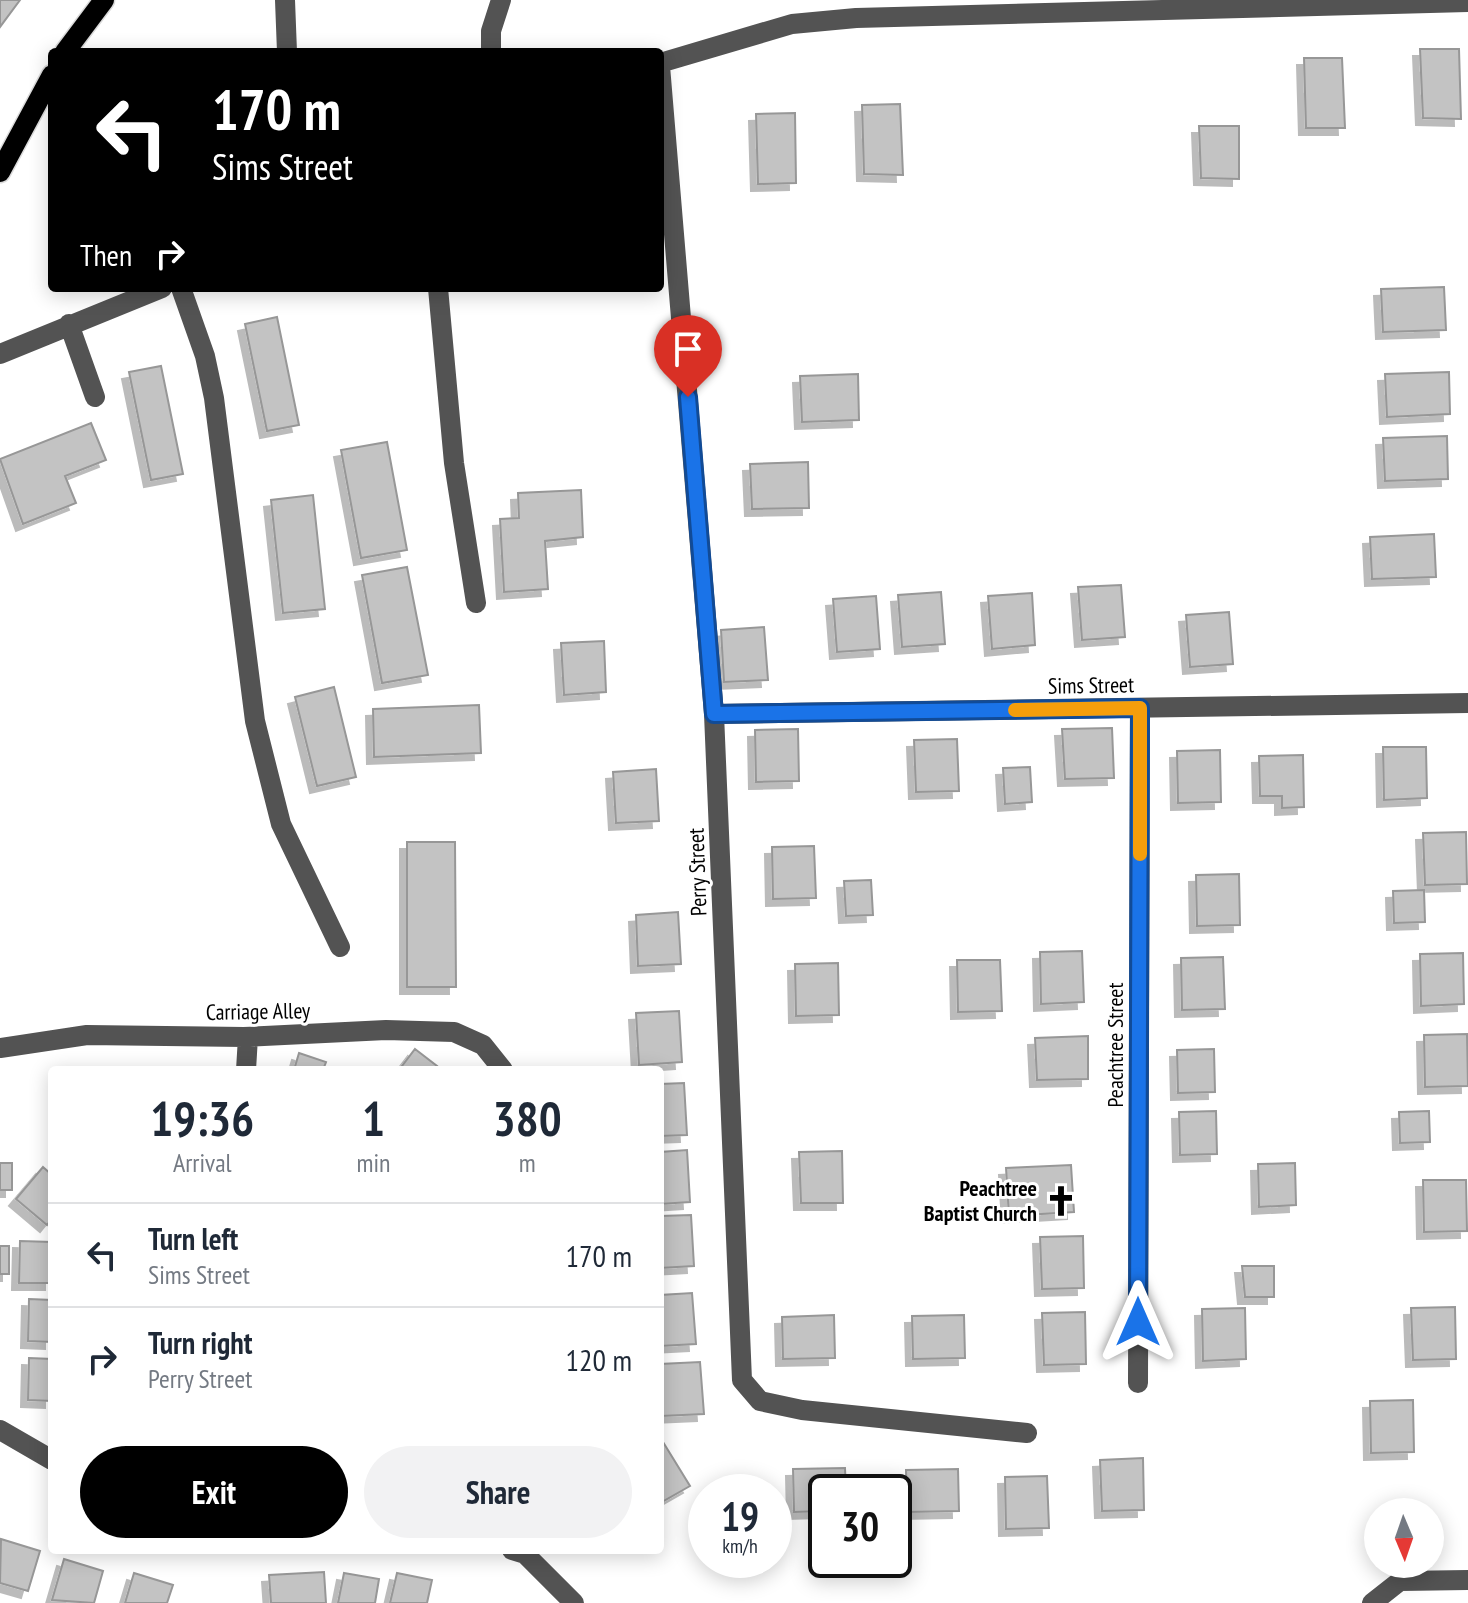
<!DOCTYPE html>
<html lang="en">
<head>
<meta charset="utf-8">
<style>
	body { margin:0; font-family:"PT Sans Narrow",sans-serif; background:#f2f2f3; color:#1f2937; height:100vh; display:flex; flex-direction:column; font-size:30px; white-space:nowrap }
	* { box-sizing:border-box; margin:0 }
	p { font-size:26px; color:#747a83 }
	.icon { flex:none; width:44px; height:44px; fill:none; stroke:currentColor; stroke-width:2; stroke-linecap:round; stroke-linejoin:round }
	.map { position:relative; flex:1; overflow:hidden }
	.sheet { position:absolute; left:48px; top:1066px; width:616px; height:488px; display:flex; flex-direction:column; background:#fff; border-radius:8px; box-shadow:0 4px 20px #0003 }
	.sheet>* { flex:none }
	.hud { position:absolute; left:48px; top:48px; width:616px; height:244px; border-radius:8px; box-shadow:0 4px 20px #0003; background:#000; color:#fff; overflow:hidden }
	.needle { width:52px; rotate:178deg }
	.fabs { position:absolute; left:1364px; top:1498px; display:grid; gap:16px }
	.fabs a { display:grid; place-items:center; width:80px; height:80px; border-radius:50%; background:#fff; box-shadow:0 4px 20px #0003; font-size:40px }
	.speed { position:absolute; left:688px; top:1474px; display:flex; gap:16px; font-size:40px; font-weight:700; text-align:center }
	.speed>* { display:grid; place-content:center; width:104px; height:104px; border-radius:50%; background:#fff; box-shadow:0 4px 20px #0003; line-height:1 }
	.speed small { font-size:20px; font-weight:400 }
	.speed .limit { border:4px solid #111; border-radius:12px; background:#fff; color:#111 }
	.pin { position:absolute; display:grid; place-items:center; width:68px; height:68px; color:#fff; margin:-82px -34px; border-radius:50% 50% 50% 0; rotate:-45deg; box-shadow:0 0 8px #0007 }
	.pin .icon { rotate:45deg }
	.me { position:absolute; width:88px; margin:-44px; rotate:0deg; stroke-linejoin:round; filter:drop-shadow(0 0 6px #0008) }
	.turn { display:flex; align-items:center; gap:28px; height:168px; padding:0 32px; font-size:36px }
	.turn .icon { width:104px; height:104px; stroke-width:2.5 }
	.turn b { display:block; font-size:56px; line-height:68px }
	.then { display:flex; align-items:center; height:76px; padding:0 32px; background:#0003; gap:16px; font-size:30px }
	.eta { display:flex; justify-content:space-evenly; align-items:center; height:136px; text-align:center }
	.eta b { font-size:48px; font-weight:800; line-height:56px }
	.cta { display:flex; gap:16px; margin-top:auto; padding:16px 32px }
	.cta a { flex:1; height:92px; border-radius:48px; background:#000; color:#fff; font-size:32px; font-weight:800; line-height:92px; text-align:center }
	.cta a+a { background:#f2f2f3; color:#1f2937 }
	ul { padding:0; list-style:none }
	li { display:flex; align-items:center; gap:24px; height:104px; padding:0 32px; border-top:2px solid #e0e1e3 }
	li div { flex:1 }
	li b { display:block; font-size:30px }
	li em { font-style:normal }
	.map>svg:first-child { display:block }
</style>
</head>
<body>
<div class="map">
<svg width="1468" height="1603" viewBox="0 0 1468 1603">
	<defs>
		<filter id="shadow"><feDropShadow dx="-7" dy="7" stdDeviation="0" flood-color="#0004"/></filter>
	</defs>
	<rect width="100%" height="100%" fill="#fff"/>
	<!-- building -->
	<path fill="#c3c3c3" stroke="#979797" stroke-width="2" filter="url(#shadow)" d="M0,0H20L0,27Z
		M1420,49H1459L1461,119L1423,118Z
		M1304,58H1342L1345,128H1306Z
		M900,104L903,175L864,174L862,105Z
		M795,113L796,183L758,184L756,114Z
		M1199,126H1239V179L1201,178Z
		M1444,287L1446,330L1383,332L1381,289Z
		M277,317L299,425L267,431L245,324Z
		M161,366L183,474L151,480L129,372Z
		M1449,372L1450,414L1387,417L1385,374Z
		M858,374L859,420L802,422L800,376Z
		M91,423L106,460L65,476L76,503L23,524L0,459Z
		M1447,436L1448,479L1385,481L1383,438Z
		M387,442L407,550L361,558L341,450Z
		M808,462L809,508L752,509L750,464Z
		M581,490L583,537L545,541L548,589L504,592L500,519L519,518L518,493Z
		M313,495L325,609L283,613L271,500Z
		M1434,534L1436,577L1372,579L1370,537Z
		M407,567L428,675L382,683L362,575Z
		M1121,585L1125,637L1082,640L1078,587Z
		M941,592L945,644L902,647L898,595Z
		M1032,593L1035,645L992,649L988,596Z
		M876,596L880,649L837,652L833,599Z
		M1229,612L1233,664L1190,667L1186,615Z
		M764,627L768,680L724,682L721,630Z
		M604,641L606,692L564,695L561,643Z
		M334,687L356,777L317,786L295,697Z
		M479,705L481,753L374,757L373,709Z
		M1112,728L1114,778L1065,779L1062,729Z
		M798,729L799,781L756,782L755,730Z
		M957,739L959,791L916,792L914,740Z
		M1383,747H1426L1427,798L1384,800Z
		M1220,750L1221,802L1178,803L1177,751Z
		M1303,755L1304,807L1282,808V796H1260L1259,756Z
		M1030,767L1032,802L1005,804L1003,768Z
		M656,769L659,821L616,823L613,772Z
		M1466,832L1467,884L1425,885L1423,833Z
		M407,842H455L456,987H407Z
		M814,846L816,898L773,899L772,847Z
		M1239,874L1240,925L1197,926L1196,875Z
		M871,880L873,915L846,916L844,881Z
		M1424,890L1425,922L1394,923L1393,891Z
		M678,912L681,964L638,966L636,915Z
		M1082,951L1084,1002L1041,1004L1040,952Z
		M1463,953L1464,1004L1421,1006L1420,954Z
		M1223,957L1225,1009L1182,1010L1181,958Z
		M957,960H1000L1002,1011L958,1012Z
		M838,963L839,1015L796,1016L795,964Z
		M679,1011L682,1062L639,1065L636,1013Z
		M1467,1034L1468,1086L1425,1087L1424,1035Z
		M1088,1036V1079L1037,1080L1035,1038Z
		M415,1049L437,1066L434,1070H399Z
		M1214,1049L1215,1092L1178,1093L1177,1050Z
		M299,1053L326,1062L323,1070H294Z
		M684,1083L687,1135L660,1136V1084Z
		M1216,1111L1217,1154L1180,1155L1179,1112Z
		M1429,1111L1430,1142L1400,1143L1399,1112Z
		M687,1150L690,1202L660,1204V1152Z
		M842,1151L843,1203H801L799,1152Z
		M0,1163H12V1190H0Z
		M1295,1163L1296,1205L1259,1207L1258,1164Z
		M1071,1165L1074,1212L1009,1216L1006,1168Z
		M43,1167L52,1175V1219L47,1225L16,1199Z
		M1423,1180H1466L1467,1231L1424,1232Z
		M691,1215L694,1266L660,1268V1216Z
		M1083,1236L1084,1288L1042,1289L1040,1237Z
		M20,1241L52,1242V1283H19Z
		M0,1246H9V1274H0Z
		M1242,1266H1274V1297H1245Z
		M692,1293L696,1344L660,1346V1295Z
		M29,1299L52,1300V1342L28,1341Z
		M1455,1307L1456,1359L1413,1360L1411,1308Z
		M1245,1308L1246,1359L1203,1361L1202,1309Z
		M1085,1312L1086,1364L1044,1365L1042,1313Z
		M834,1315L835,1358L783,1359L782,1317Z
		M964,1315L965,1358L913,1359L912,1316Z
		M29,1358L52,1359V1401L28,1400Z
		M700,1362L704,1414L661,1416L660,1364Z
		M1413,1400L1414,1452L1371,1453L1370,1401Z
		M663,1442L690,1486L660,1503V1444Z
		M1143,1458L1144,1510L1102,1511L1100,1460Z
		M845,1468L846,1492H826V1511L794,1512L793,1469Z
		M958,1469L959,1511L907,1512L906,1470Z
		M1047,1476L1049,1528L1006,1529L1005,1477Z
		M1,1539L40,1551L28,1591L0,1583Z
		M64,1559L103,1571L94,1603L52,1600Z
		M324,1572L326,1603H271L269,1575Z
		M134,1573L173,1585L167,1603H125Z
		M344,1573L379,1579L375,1603H338Z
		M397,1573L432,1580L427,1603H390Z"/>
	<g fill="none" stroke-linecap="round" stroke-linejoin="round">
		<defs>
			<path id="major" d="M65,52L104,0
				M0,172L52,75"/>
		</defs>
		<!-- major casing -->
		<use href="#major" stroke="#dbdbdb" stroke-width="23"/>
		<!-- minor -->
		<path stroke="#535353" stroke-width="20" d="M285,0L287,52
			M491,52V31L501,0
			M660,63L792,24L856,18L1468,2
			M660,66L714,714L742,1380L760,1401L802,1410L1027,1433
			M181,288L205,356L214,398L255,721L281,824L340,947
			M438,288L454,463L476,603
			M69,324L95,397
			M0,354L162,288
			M714,714L1468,703
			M0,1048L87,1035L244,1037L386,1030L454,1032L483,1045L503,1070
			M246,1070L248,1037
			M1138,1383L1140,708
			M0,1430L52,1460
			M512,1550L525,1554L574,1603
			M1372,1603L1400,1581L1468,1580"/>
		<!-- major -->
		<use href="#major" stroke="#000" stroke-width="20"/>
	</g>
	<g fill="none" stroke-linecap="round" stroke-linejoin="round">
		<defs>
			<path id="route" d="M688,397L714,714L1140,708L1138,1322"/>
		</defs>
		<!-- route casing -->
		<use href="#route" stroke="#114b97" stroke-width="20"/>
		<!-- route -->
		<use href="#route" stroke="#1a73e8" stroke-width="14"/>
		<!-- slow -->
		<path stroke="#f59e0b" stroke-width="14" d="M1015,710L1140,708V854"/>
	</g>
	<!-- icons -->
	<defs>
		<symbol id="church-bare" viewBox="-9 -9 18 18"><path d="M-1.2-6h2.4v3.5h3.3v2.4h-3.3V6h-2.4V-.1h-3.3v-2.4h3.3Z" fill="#000" stroke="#fff" stroke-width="2.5" paint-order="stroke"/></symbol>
	</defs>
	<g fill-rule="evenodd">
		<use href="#church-bare" x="1039" y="1179" width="44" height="44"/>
	</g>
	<g text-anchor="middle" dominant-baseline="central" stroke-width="6" stroke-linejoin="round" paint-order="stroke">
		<!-- street labels -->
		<g font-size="22" fill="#000" stroke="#fff">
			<text transform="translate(1091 685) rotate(-1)">Sims Street</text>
			<text transform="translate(697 872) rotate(-92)">Perry Street</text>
			<text transform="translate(258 1011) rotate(-1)">Carriage Alley</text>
			<text transform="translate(1115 1045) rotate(-90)">Peachtree Street</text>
		</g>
		<!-- poi labels -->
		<g font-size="22" font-weight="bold" fill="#000" stroke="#fff" text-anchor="end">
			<text x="1037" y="1188">Peachtree<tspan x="1037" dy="25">Baptist Church</tspan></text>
		</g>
	</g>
</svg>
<div class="fabs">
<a><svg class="needle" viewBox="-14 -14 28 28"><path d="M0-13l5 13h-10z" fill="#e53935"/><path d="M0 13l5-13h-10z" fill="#747a83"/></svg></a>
</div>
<div class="speed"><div>19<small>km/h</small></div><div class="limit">30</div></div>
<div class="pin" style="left:688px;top:397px;background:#d93025"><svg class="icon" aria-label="arrive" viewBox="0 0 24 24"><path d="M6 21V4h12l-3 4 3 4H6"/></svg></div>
<svg class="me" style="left:1138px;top:1322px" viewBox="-20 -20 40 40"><path d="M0-17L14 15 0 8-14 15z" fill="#1a73e8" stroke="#fff" stroke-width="4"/></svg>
<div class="hud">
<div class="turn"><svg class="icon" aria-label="left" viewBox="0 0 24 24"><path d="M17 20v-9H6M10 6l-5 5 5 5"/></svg><div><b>170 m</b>Sims Street</div></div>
<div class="then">Then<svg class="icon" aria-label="right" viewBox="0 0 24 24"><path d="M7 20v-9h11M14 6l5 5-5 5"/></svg></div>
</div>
<section class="sheet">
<div class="eta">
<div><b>19:36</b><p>Arrival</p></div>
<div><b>1</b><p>min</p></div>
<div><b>380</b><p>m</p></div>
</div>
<ul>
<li><svg class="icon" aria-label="left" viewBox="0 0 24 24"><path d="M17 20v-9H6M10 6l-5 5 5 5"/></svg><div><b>Turn left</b><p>Sims Street</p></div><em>170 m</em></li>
<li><svg class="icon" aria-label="right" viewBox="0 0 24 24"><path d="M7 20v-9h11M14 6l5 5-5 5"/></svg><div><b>Turn right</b><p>Perry Street</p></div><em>120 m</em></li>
</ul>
<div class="cta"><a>Exit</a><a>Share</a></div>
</section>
</div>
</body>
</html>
